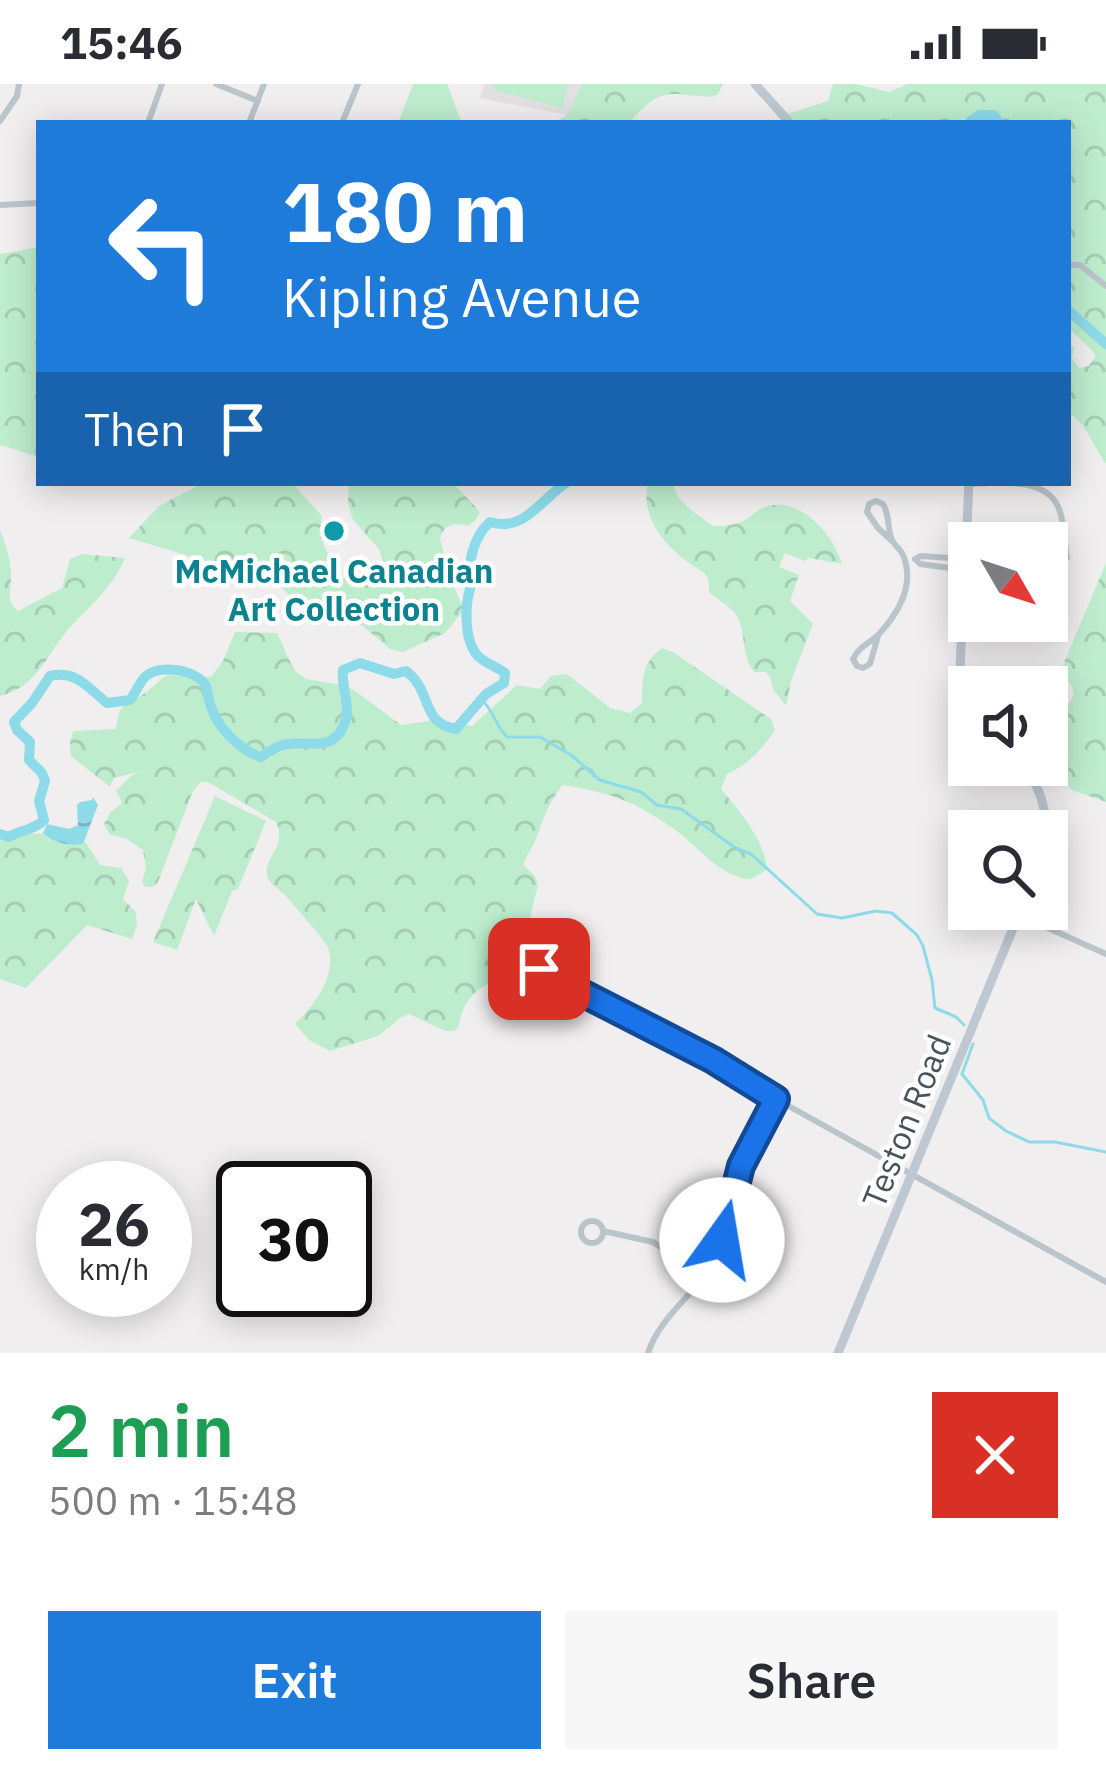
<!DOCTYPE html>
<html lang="en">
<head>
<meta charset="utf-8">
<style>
	body { margin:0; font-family:"IBM Plex Sans",sans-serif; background:#f7f7f7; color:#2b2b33; height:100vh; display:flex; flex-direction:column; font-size:45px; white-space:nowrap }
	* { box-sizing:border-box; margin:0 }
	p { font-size:39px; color:#7c7c81 }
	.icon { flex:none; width:66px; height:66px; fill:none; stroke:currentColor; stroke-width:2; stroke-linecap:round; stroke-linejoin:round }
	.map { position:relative; height:1269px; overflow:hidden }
	.panel { display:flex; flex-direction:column; background:#fff; flex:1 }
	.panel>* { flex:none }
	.top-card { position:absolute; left:36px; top:36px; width:1035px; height:366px; border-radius:0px; box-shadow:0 6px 30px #0003; background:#1f7bda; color:#fff; overflow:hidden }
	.needle { width:78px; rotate:129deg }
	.controls { position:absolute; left:948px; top:438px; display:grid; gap:24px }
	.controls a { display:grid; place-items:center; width:120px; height:120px; border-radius:0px; background:#fff; box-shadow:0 6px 30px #0003; font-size:60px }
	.speed { position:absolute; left:36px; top:1077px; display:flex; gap:24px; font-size:60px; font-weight:700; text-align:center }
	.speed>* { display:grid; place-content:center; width:156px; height:156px; border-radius:50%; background:#fff; box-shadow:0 6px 30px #0003; line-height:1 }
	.speed small { font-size:30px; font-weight:400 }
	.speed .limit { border:6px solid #111; border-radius:18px; background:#fff; color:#111 }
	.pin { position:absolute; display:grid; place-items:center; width:102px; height:102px; color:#fff; margin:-51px; border-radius:24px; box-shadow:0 6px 18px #0006 }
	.me { position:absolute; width:132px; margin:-66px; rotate:13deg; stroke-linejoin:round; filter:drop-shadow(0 0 9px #0008) }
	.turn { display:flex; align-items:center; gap:42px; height:252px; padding:0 48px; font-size:54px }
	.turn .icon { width:156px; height:156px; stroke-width:2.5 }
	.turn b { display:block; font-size:84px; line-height:102px }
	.then { display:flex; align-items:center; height:114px; padding:0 48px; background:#0003; gap:24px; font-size:45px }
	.round { display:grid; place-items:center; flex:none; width:126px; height:126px; border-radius:0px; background:#f7f7f7 }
	.summary { display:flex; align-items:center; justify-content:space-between; height:204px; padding:0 48px }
	h1 { font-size:72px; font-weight:600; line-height:90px; color:#1e9e55 }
	.button { display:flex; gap:24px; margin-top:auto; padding:24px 48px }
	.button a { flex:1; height:138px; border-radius:0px; background:#1f7bda; color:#fff; font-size:48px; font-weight:600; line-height:138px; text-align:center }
	.button a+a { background:#f7f7f7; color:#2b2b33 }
	.status { display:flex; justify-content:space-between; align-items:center; height:84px; padding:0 60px; background:#fff; direction:ltr }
	.status svg { height:33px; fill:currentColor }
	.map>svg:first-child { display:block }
</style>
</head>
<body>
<div class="status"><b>15:46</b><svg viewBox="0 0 49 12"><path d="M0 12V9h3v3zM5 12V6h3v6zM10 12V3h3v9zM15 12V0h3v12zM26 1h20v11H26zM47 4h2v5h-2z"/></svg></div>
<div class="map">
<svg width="1106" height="1269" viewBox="0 0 1106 1269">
	<defs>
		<pattern id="forest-crowns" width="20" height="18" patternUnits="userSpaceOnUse" patternTransform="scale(3)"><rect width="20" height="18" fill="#beedce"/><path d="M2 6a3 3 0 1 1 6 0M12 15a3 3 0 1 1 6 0" fill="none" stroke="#a5cdb3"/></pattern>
		<pattern id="water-waves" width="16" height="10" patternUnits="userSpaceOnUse" patternTransform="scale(3)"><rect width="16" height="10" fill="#8ddbe9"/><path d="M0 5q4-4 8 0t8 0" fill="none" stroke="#75b4c0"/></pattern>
	</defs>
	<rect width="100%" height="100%" fill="#f1eeef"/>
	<!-- education -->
	<path fill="#e2e0e0" d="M485,0H582L568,31L479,14Z"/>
	<!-- green -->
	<path fill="#beedce" d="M413,0H447L462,39H398Z
		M495,0H568L563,24L493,6Z"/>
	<!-- forest -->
	<path fill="url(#forest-crowns)" d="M582,0H723L718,10L712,13C666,11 664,0 629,39H555L568,30Z
		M833,0H855L889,8L908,0H1106V380C1094,363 1086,339 1068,328V261L1074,263L1072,274L1079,284L1089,282L1096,271L1068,243V39H995L994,31L987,26L953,39H799L787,30L828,17Z
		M39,163V373L0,361V170Z
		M203,399H292L322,432C317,456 329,473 341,494H349L352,498L385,485L379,465L353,436L348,419L349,399H453L480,428L475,437L468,442C455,438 443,440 440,455L450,493L464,526L445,549L403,568L390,565L351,532L304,525L276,498L129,454L159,422Z
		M648,399H674C674,418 699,431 713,442C722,442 732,442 741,438C750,434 756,426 765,423C800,411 834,451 842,480L809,474L804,477L785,469L779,483L799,491L790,517L813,540L791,597L786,622L773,605L770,593L766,588H754C739,568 748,546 734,528C728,521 716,515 709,508C709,502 709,495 705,490C701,485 694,483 689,479C663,460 640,432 648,399Z
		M0,447C6,459 10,475 11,488C12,506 4,514 18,527L62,504L70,475L82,470L125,474C113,504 87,524 66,548C46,573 35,604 0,612Z
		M1106,479V718L1072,706L1044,681H1047V629L1068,621L1074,611L1072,602L1060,588Z
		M235,548L277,549L294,586L306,595L337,600L354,606L401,641L435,636L472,642L517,601L540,605L551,592L567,590L610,624L630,629L642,619C642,596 642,578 662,564L673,568L771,635L775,646C763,664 748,681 727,690L721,705C739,726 765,757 767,785C759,791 752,797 742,794C714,786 696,761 674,745C635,717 608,708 562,701C547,723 545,731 536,755C533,764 526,771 523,781L535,792L538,801L526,850L527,870L523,881C491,902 466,900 458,944L454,947H445L409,930L400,934L378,952L330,967L309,956L295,940C314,921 337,893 328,864C327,858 293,821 286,812C281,807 268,798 267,792C263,773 288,763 276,738L208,698H200L192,709L158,798L153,803H145L142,798L146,783L143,766L125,754L110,751L104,740L110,729L122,719L116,707L132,691L142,687L114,694L110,703L71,672L70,659L73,647L116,645C120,620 121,624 140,612C150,607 157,597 167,591L211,593L223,577Z
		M215,712L266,737L238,805L232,807L214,852L196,815L177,866L153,858Z
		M18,746L36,750L43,749L49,755L83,760L85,757L100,781L121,784L129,797L123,815L136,828L137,841L132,855L87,841L26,904L0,895V756Z"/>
	<!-- water -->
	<path fill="url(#water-waves)" d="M93,713L98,721L83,760C71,762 52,759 43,749L47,740L69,745L78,741L77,721L80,718L92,716Z"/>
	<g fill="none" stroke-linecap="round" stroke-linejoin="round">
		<!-- stream -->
		<path stroke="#8ddbe9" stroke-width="3" d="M481,615C495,628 494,640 507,653H540L571,671L600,696L641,708L657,721L681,725L734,763L751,770L817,830L842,834L876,827L892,829L917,851L923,862L932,896L935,924L956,933L964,941
			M973,960L962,990L983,1016L989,1034L1006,1047L1029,1058H1055L1106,1068"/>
		<!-- river -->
		<path stroke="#8ddbe9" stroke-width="10" d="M968,39L979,31H994L999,39
			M1068,226L1106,260
			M0,750L9,753C21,745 33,747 44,736L39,717L45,697L42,689L29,676L30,658L17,646L14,638L32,619L50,592C77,586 88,604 107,619L130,616C136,609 139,598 146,592C160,580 196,585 206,602C207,604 209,618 210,620C217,643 239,666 261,673C269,667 278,661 288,660C312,657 336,669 346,635C350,619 341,603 343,586L360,579L394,590L406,587C433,607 420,639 456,645L486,610L504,599L505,589C497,583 487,580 479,573C463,558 464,516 473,497C465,479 476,450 490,438C524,449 541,415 566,399"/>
		<!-- street -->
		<path stroke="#bac4cb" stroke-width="6" d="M216,0L258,17
			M0,37L17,12L19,0
			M148,39L162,0
			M249,39L264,0
			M342,39L358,0
			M0,121L39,119
			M1068,181H1080L1106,202
			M969,400C997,399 1047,392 1059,425C1065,440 1064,458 1067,474
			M955,480L950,474L921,472L915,475L920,480L950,484L955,480L963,481
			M878,552L870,580L863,584L857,582L853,575C860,561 871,559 880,549C899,528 915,500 903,471C901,466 895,462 892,456C887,445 890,431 883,420L876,417L869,420L867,428L878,444L892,457
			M1019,831L1106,870
			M539,885L551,893L713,976L776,1015L1106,1198
			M581 1148a11 11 0 1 1 22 0a11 11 0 1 1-22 0Z
			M603,1147L653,1158L704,1192
			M648,1269C660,1232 694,1212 712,1179C728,1150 728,1120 738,1090C747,1063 763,1039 776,1015"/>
		<!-- secondary -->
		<path stroke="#bdc8d2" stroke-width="9" d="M755,0L790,39
			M969,399L960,583L969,622
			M1021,681C1039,699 1046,722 1046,747
			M838,1269L1021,825"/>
	</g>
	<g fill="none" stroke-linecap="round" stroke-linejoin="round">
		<defs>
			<path id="route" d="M539,885L551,893L713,976L776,1015L741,1082L722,1156"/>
		</defs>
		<!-- route casing -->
		<use href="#route" stroke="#114b97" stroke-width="30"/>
		<!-- route -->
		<use href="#route" stroke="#1a73e8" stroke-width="21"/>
	</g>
	<!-- markers -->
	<circle fill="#0f9aa8" stroke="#fff" stroke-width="4.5" cx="334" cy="447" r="12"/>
	<g text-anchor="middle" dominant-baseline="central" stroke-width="9" stroke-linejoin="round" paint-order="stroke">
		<!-- culture labels -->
		<g font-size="33" font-weight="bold" fill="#0d838f" stroke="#fff">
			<text x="334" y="486">McMichael Canadian<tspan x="334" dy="38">Art Collection</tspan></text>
		</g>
		<!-- street labels -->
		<g font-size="33" fill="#47535b" stroke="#fff">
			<text transform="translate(906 1037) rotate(-68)">Teston Road</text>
		</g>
	</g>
</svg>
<div class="controls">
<a><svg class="needle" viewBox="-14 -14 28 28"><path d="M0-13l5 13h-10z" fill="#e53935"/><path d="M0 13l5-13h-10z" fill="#7c7c81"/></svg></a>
<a><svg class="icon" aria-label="sound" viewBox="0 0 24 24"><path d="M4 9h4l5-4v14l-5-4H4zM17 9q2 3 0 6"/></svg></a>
<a><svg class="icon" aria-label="search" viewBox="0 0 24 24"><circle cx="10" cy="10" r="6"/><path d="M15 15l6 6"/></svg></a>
</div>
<div class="speed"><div>26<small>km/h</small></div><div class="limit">30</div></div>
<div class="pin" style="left:539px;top:885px;background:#d93025"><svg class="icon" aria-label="arrive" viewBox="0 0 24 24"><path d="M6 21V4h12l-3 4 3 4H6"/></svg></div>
<svg class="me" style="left:722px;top:1156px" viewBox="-20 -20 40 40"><circle r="19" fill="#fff"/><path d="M0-13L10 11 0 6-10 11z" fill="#1a73e8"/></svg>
<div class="top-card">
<div class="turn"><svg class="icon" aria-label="left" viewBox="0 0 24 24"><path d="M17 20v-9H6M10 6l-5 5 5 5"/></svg><div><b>180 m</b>Kipling Avenue</div></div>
<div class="then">Then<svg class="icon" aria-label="arrive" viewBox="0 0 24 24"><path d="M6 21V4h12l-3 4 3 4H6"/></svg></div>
</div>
</div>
<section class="panel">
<div class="summary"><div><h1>2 min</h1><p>500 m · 15:48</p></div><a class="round" style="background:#d93025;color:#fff"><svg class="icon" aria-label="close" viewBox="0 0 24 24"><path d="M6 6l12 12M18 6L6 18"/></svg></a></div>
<div class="button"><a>Exit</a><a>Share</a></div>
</section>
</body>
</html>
